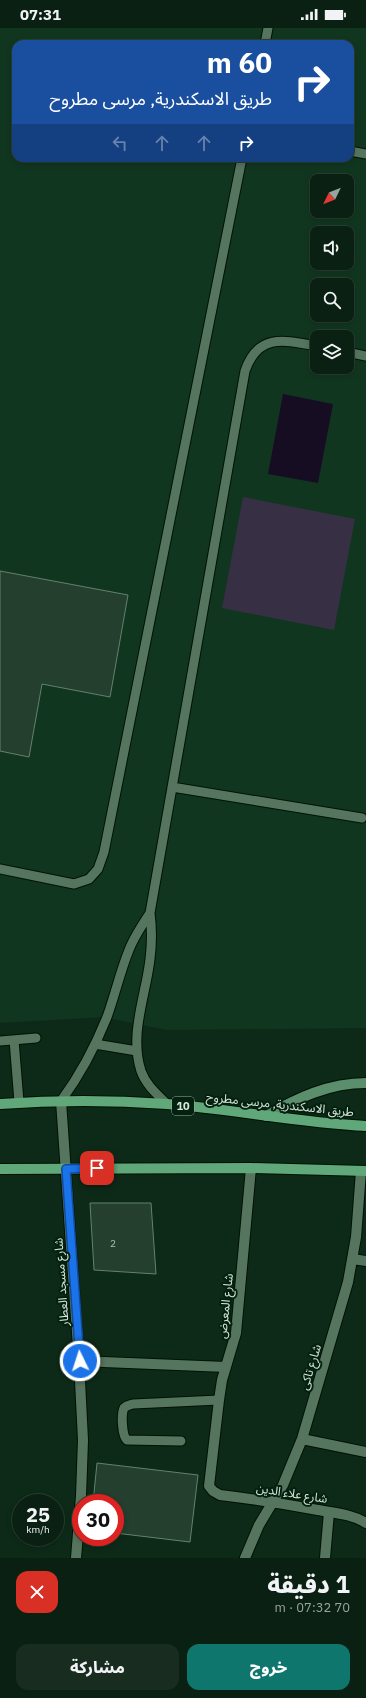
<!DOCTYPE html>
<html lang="ar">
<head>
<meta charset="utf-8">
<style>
	body { margin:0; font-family:"IBM Plex Sans","Noto Sans Arabic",sans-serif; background:#182d20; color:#f1f3f6; direction:rtl; height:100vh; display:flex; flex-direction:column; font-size:15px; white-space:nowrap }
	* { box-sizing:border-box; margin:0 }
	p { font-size:13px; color:#99a39f }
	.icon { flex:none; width:22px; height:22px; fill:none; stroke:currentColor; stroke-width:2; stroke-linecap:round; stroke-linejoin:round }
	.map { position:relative; height:1530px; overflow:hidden; direction:ltr }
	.details { display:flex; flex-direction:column; background:#0a2012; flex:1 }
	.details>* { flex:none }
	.top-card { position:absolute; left:12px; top:12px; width:342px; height:122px; border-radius:12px; box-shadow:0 2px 6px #0003,0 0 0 1px #2a3e32; direction:rtl; background:#1a4fa0; color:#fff; overflow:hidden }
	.needle { width:26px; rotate:227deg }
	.controls { position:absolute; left:310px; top:146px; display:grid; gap:8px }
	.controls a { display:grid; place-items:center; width:44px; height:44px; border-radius:8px; background:#0a2012; box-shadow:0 2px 6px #0003,0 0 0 1px #2a3e32; font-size:20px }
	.speed { position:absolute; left:12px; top:1466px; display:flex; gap:8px; font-size:20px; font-weight:700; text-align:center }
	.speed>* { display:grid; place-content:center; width:52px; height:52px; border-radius:50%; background:#0a2012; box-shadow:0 2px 6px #0003,0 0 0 1px #2a3e32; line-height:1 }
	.speed small { font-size:10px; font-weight:400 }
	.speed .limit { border:6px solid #d22; background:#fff; color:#111 }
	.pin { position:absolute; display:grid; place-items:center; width:34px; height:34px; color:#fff; margin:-17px; border-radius:8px; box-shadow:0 2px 6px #0006 }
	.me { position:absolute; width:44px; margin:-22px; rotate:356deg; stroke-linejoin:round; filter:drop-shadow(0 0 3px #0008) }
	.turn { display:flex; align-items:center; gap:14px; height:84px; padding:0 16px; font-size:18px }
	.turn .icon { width:52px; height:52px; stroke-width:2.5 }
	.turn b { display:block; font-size:28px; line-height:34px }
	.lanes { display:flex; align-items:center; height:38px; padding:0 16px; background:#0003; justify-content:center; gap:20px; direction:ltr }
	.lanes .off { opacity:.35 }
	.round { display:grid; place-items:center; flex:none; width:42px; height:42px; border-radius:12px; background:#182d20 }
	.summary { display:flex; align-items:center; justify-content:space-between; height:68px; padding:0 16px }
	h1 { font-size:24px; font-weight:800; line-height:30px }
	.primary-button { display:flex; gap:8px; margin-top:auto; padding:8px 16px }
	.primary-button a { flex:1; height:46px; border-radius:12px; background:#0f766e; color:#fff; font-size:16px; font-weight:800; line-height:46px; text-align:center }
	.primary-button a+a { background:#182d20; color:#f1f3f6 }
	.status { display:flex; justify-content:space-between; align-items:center; height:28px; padding:0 20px; background:#0a2012; direction:ltr }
	.status svg { height:11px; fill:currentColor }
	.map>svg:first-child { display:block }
</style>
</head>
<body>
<div class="status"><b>07:31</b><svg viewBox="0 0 49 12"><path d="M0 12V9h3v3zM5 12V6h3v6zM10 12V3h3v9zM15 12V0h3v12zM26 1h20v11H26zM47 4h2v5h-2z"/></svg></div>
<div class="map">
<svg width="366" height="1530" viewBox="0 0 366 1530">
	<rect width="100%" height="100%" fill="#0d2a18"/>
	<!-- built -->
	<path fill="#113620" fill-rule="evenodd" d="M0,0H366V1000L167,1002L103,989L0,995ZM16,16H350V130H16ZM317,153H347V183H317ZM317,205H347V235H317ZM317,257H347V287H317ZM317,309H347V339H317Z"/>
	<!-- green -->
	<path fill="#372f44" d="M243,469L355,491L334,602L222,580Z"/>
	<!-- water -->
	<path fill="#160d23" d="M283,366L333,376L318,455L268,446Z"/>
	<!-- building -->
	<path fill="#243f2d" stroke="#63826c" d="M0,543L128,567L110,669L42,656L29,729L0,723Z
		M90,1175H151L156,1246L94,1242Z
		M97,1435L198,1447L190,1514L115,1505V1475H93Z"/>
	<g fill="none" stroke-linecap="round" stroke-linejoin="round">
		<defs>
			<path id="service" d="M265,16L268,0
				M350,123L366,126
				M347,324L366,328
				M172,759L362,790
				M0,841L74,856L89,851L98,841L104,824L242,130
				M14,1012L19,1074
				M0,1013L36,1010
				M95,1016L137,1023
				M61,1073C80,1047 95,1019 107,989C115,967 120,944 129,922C134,909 142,897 150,885
				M167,1076C157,1066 146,1057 141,1043C129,1006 146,967 150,931C152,915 152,900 150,885L245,343C258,305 284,312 317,318
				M181,1413L127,1412C122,1408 121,1386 124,1380C127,1377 130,1377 133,1376L219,1372"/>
			<path id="minor" d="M61,1073L79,1333L83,1412L81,1468L76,1530
				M251,1140L236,1305L222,1352L219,1372L209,1458L213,1463L220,1467C253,1471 285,1476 318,1482C334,1485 352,1486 366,1495
				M353,1231L366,1233
				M79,1333L226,1339
				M302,1411L366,1424
				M245,1530L259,1497L283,1457L302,1411L348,1254L356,1209L361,1143
				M325,1530L329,1484"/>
			<path id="secondary" d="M266,1088C297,1070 329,1055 366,1055"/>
			<path id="primary" d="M0,1076C55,1072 111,1072 167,1076C233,1081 299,1095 366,1098
				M0,1141L251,1140L366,1143"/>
		</defs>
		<!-- service casing -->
		<use href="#service" stroke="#001204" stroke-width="11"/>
		<!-- minor casing -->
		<use href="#minor" stroke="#001204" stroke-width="12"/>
		<!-- secondary casing -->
		<use href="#secondary" stroke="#001204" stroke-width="12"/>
		<!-- primary casing -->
		<use href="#primary" stroke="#001204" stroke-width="12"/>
		<!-- service -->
		<use href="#service" stroke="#56755f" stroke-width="9"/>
		<!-- minor -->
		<use href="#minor" stroke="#56755f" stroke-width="10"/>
		<!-- secondary -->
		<use href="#secondary" stroke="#5b8e6c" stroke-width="10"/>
		<!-- primary -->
		<use href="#primary" stroke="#60a779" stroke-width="10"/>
	</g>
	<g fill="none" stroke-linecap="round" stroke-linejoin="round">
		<defs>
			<path id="route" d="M80,1333L66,1141L97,1140"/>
		</defs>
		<!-- route casing -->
		<use href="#route" stroke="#114b97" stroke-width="10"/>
		<!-- route -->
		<use href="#route" stroke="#1a73e8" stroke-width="7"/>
	</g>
	<g text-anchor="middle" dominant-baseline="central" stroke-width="4" stroke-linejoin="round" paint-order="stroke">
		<!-- number labels -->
		<g font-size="10" fill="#aabeb0">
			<text x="113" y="1215">2</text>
		</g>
		<!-- shield labels -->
		<rect fill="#04200f" stroke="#98ac9e" stroke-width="1" x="172" y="1069" width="22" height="18" rx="3"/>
		<g font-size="11" font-weight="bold" fill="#d7e8db">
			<text x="183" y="1078">10</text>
		</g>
		<!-- street labels -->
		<g font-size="12" fill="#d7e8db" stroke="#04200f">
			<text transform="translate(280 1076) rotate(6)">طريق الاسكندرية, مرسى مطروح</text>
			<text transform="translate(61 1254) rotate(-94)">شارع مسجد العطار</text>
			<text transform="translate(225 1278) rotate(-84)">شارع المعرض</text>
			<text transform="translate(310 1339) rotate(-73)">شارع تاكى</text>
			<text transform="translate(292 1465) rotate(9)">شارع علاء الدين</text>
		</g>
	</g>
</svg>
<div class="controls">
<a><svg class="needle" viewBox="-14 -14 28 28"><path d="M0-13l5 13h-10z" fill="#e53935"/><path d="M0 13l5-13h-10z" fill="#99a39f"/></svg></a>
<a><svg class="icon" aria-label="sound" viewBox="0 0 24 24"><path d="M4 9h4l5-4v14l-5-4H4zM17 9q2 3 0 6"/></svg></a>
<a><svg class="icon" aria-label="search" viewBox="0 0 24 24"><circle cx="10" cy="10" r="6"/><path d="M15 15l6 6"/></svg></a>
<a><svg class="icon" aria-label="layers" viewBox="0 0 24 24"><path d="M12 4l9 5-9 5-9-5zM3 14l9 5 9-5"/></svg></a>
</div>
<div class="speed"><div>25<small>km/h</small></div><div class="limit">30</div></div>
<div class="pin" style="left:97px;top:1140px;background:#d93025"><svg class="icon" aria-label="arrive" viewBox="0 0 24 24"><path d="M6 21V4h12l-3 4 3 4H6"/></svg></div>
<svg class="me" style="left:80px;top:1333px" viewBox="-20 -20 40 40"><circle r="17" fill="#1a73e8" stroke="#fff" stroke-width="3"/><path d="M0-11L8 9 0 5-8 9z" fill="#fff"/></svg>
<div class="top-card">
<div class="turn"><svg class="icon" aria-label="right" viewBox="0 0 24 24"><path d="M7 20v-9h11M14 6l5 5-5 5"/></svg><div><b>60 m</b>طريق الاسكندرية, مرسى مطروح</div></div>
<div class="lanes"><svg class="icon off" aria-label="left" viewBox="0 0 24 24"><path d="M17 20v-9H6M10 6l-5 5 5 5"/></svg><svg class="icon off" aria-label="ahead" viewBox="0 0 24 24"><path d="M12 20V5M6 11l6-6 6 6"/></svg><svg class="icon off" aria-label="ahead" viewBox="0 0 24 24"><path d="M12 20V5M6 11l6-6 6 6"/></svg><svg class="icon" aria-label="right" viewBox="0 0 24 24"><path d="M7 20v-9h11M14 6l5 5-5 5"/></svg></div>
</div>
</div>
<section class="details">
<div class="summary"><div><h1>1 دقيقة</h1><p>70 m · 07:32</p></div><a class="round" style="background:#d93025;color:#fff"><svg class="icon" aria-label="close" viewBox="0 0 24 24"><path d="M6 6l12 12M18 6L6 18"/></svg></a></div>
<div class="primary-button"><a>خروج</a><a>مشاركة</a></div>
</section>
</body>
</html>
